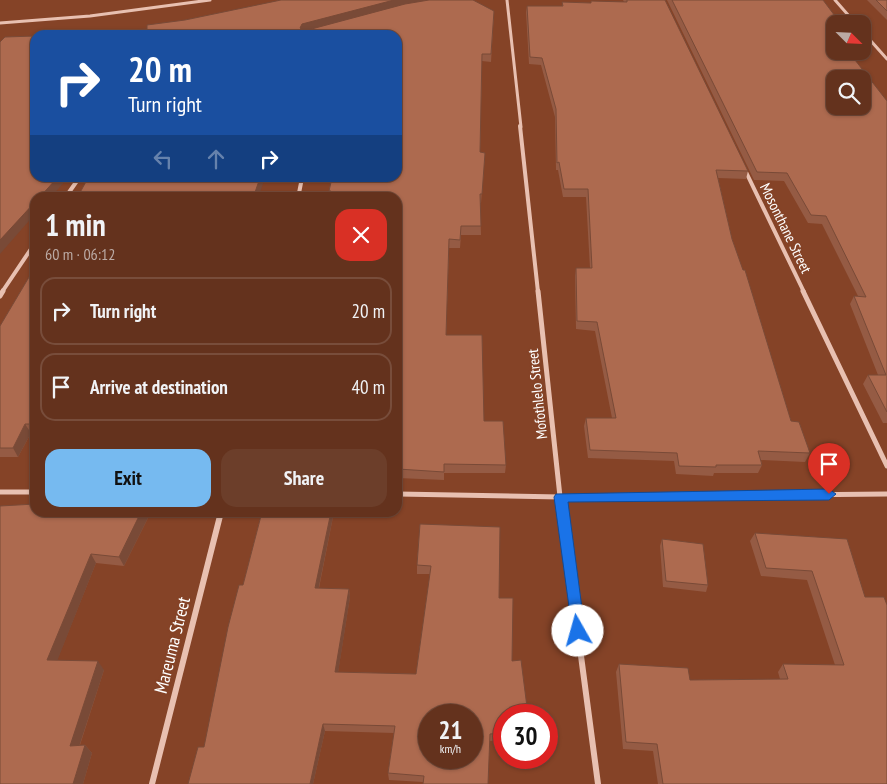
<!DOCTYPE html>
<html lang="en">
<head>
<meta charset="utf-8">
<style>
	body { margin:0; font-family:"PT Sans Narrow",sans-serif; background:#6c3e2a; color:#f1f3f6; height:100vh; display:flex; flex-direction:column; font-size:19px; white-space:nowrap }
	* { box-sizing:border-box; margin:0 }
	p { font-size:16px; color:#bbaaa4 }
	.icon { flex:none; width:28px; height:28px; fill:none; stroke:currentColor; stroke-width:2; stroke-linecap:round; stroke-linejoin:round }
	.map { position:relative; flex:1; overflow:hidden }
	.side { position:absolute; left:30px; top:192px; width:372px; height:325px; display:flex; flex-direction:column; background:#64321d; border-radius:15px; box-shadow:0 1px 4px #0004,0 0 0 1px #784d3b }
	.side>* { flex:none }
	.banner { position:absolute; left:30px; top:30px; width:372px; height:152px; border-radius:15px; box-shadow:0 1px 4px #0004,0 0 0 1px #784d3b; background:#1a4fa0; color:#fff; overflow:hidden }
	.needle { width:32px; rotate:114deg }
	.buttons { position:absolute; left:826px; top:15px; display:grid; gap:10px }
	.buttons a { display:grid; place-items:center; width:45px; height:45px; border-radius:10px; background:#64321d; box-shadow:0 1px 4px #0004,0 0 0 1px #784d3b; font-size:25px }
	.speed { position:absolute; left:418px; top:704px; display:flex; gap:10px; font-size:25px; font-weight:700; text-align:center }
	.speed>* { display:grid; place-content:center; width:65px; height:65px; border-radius:50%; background:#64321d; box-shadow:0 1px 4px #0004,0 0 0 1px #784d3b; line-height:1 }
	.speed small { font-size:12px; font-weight:400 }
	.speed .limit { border:8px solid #d22; background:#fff; color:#111 }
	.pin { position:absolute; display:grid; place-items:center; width:42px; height:42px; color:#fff; margin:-51px -21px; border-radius:50% 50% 50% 0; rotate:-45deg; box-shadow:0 0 5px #0007 }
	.pin .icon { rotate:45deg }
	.me { position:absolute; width:55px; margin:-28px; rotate:353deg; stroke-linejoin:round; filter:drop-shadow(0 0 4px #0008) }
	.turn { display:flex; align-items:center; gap:18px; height:105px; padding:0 15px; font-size:22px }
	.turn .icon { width:65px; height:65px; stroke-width:2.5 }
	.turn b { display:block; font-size:35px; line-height:42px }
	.lanes { display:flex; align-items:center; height:48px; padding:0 15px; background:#0003; justify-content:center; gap:25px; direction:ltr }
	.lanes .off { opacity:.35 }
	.round { display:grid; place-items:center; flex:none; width:52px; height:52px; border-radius:15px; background:#6c3e2a }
	.headline { display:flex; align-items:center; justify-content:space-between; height:85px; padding:0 15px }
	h1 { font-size:30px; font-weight:600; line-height:38px }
	.primary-button { display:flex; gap:10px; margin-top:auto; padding:10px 15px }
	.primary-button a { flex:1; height:58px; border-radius:15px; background:#76baf0; color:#111; font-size:20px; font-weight:600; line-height:58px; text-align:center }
	.primary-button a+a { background:#6c3e2a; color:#f1f3f6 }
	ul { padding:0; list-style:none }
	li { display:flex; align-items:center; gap:15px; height:68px; margin:0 10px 8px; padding:0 5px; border:2px solid #784d3b; border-radius:15px }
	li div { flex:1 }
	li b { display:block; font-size:19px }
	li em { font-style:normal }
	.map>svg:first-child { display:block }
</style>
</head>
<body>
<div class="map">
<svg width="887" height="784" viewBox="0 0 887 784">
	<rect width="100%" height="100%" fill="#854327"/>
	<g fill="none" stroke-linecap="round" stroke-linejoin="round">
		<!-- street-far3 -->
		<path stroke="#e8c0b1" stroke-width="3" d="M507,0L521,127
			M835,0L856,24
			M0,23L90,16L210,0
			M862,31L887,59"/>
		<!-- street-far2 -->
		<path stroke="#e8c0b1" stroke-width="4" d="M520,126L538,292
			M745,170L804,292
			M65,198L79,178
			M298,198L302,178
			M2,292L35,243"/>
		<!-- street-far1 -->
		<path stroke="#e8c0b1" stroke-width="5" d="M538,291L561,506
			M803,291L887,466
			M0,296L3,291
			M0,492H35
			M398,494L560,497L887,494"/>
		<!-- street -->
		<path stroke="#e8c0b1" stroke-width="6" d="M561,505L598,784
			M152,784L221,512"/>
	</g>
	<!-- wall -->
	<path fill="#955b44" d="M623,0H665L748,171L746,179L718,178L732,239L791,421L810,453L805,462L761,460L762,465L758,473H714L713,476L676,474L674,461L588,458L584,426L586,418H612L595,331L576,329L575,276L576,268H590L586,197H563L558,170H556L555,117L541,65L529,64L526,12L527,6H562V2L591,3L624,2Z
		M667,0H823L835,51L887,101V423H883L863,384L868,375H878L850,304L854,296H858L822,224L808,223L784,181L754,180Z
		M867,0H887V20Z
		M494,11L491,62L482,61L480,152L485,153L481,203H480L481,235H461L460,248H449L446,335L484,421L506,465L505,473H444V480L398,478V198H330L329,191L331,181H329V178H398Z
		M35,267V433H31L18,457H0V326Z
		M35,512H147L149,516L124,566L96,563L57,660L104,670L80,745H85L92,753L83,784H0Z
		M262,512H334L319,588L349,589L350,597L338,672L416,674L430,574H417V565L420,524L499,598L504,715V740L489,741L423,782L389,780L388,773L394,733L325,731L313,784H188L204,747L243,585Z
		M755,533L865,597L887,784H658L653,751L623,749L616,672L619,664L690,680L780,679L778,672L783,664L835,665L807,580L761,576L750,541Z
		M662,539L708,585L706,592L663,587L660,546Z"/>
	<!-- shaded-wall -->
	<path fill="#794a37" d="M394,0H430L303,32L300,28L302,24Z
		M57,178H68L50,198H39Z
		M260,178H265L258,198H253Z
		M35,202V214L0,254V240Z
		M25,424L31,433L18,457L13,448Z
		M141,512H147L149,516L124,566L119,557Z
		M331,512H334L317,596L315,588Z
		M91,554L96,563L54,669L47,660Z
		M349,589L350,597L337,680L335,672Z
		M98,661L104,670L77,753L70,746Z
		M323,724L325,731L313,784H310Z
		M85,745L92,753L83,784H73Z"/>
	<!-- building -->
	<path fill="#ad6a4f" stroke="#794a37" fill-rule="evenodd" d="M281,0H394L302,24L300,28L304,31L405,4L429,0H473L494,11L491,54H482L480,152L485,153L482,194H480L481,226H461L460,240L449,239L446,335H482L484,421H503L506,465L444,464V472L398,469V198H330L331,191H329L332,178H398V35H101H104L105,31L147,29V25L185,20Z
		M627,0H665L748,171L716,170L732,239L743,270H745L791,421L799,422L810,453L758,451L762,465H716V467L679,466L677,453L590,450L586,418H616L597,322L577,321L576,268H592L588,189H564L559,162L557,163L556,109L542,58L530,57L527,6H563L562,2L591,3V1L627,2Z
		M672,0H823L841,24H835V51H848L887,101V412L868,375H886L854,296L866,297L826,216L811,215L787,173L757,172ZM835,79H862V106H835Z
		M876,0H887V11Z
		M35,36V178H57L39,198H35V202L0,240V42L5,37Z
		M88,178H260L253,198H77Z
		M35,267V424H25L13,448H0V326Z
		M35,504V512H141L119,557L91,554L47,660L98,661L70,746L85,745L73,784H0V506Z
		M262,512H331L315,588L349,589L335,672L416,674L431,566L417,565L420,524L500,527L499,598H513L512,661L521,660L528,715H504V733L490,734L488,784H423L424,776L388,773L395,726L323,724L310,784H188L198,747H204L228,627L239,585H243ZM429,715H471V758H429Z
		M755,533L847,539L865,597H884L887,605V784H663L657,744L626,742L619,664L688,668L690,680L788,679L783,664L844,665L812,571L766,568Z
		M662,539L703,544L708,585L666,581Z"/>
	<!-- route -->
	<path fill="#1a73e8" stroke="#114b97" d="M829,489L836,494L829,500L568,502L585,631L583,636L578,638L573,636L554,497L556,494Z"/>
	<g text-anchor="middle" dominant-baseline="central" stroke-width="4" stroke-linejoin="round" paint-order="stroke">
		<!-- street labels -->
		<g font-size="15" fill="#fff" stroke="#854327">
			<text transform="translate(786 228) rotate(64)">Mosonthane Street</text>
			<text transform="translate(537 394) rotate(-96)">Mofothlelo Street</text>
		</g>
		<!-- near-street labels -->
		<g font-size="18" fill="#fff" stroke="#854327">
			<text transform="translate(172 645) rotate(-76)">Mareuma Street</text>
		</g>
	</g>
</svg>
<div class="buttons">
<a><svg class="needle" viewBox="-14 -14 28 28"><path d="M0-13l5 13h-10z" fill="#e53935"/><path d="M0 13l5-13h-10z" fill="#bbaaa4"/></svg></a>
<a><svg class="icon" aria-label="search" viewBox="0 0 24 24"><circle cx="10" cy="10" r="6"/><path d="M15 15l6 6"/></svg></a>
</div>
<div class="speed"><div>21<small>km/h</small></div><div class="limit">30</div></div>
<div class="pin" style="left:829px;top:494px;background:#d93025"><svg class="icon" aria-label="arrive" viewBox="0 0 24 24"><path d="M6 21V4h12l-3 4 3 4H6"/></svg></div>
<svg class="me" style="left:578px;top:631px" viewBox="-20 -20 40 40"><circle r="19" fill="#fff"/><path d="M0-13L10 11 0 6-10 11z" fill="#1a73e8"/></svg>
<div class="banner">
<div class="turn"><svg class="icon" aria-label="right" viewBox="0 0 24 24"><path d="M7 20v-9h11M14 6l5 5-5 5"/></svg><div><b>20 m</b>Turn right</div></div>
<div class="lanes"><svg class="icon off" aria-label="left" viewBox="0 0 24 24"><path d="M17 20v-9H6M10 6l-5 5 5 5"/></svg><svg class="icon off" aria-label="ahead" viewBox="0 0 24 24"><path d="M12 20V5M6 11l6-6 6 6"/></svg><svg class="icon" aria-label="right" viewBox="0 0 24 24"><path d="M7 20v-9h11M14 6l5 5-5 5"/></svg></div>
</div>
<section class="side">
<div class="headline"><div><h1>1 min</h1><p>60 m · 06:12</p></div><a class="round" style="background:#d93025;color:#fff"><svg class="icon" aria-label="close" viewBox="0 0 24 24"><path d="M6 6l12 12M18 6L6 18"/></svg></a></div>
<ul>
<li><svg class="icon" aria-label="right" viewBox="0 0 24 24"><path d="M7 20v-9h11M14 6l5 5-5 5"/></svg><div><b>Turn right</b></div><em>20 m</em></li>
<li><svg class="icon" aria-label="arrive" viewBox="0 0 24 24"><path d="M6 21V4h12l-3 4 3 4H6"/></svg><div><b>Arrive at destination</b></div><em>40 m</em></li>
</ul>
<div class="primary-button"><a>Exit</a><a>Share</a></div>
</section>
</div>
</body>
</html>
